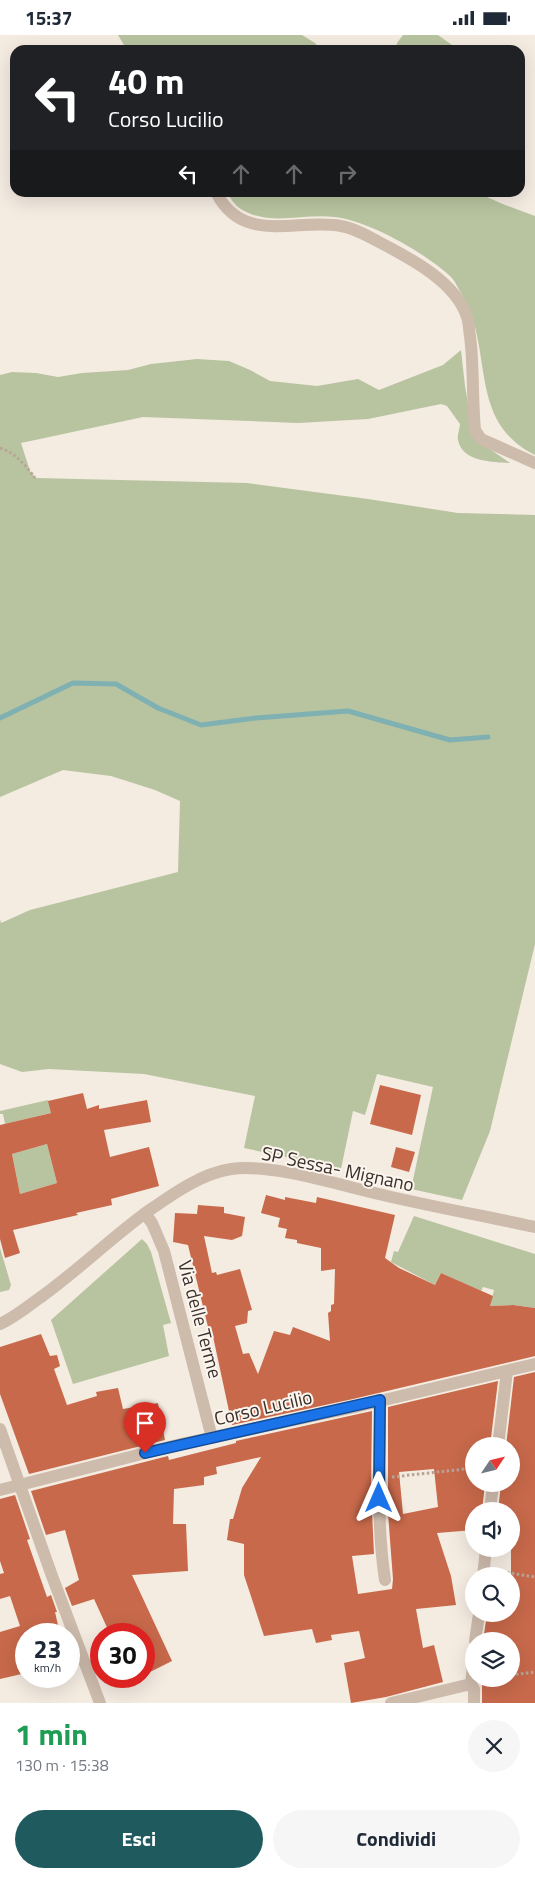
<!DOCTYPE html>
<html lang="it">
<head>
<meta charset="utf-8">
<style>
	body { margin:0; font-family:"Titillium Web",sans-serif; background:#f6f6f7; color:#1f2937; height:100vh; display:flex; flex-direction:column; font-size:19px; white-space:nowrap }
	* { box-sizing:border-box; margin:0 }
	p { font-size:16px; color:#747a83 }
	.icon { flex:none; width:28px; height:28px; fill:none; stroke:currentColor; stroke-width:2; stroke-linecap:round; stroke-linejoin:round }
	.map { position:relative; height:1668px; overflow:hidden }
	.panel { display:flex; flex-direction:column; background:#fff; flex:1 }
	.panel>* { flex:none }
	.top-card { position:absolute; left:10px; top:10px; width:515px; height:152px; border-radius:15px; box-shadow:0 5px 20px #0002; background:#202124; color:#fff; overflow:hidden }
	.needle { width:32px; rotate:55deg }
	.fabs { position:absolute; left:465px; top:1402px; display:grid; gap:10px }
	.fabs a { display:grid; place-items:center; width:55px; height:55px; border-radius:50%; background:#fff; box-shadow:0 5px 20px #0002; font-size:25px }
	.speed { position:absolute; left:15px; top:1588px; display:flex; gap:10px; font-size:25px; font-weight:700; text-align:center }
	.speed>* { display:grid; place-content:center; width:65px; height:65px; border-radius:50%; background:#fff; box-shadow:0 5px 20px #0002; line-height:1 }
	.speed small { font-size:12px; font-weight:400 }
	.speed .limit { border:8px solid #d22; background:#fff; color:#111 }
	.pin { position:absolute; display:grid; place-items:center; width:42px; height:42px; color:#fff; margin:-51px -21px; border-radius:50% 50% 50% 0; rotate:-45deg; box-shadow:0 0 5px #0007 }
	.pin .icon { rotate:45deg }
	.me { position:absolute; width:55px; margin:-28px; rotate:0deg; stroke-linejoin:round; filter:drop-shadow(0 0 4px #0008) }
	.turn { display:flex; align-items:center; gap:18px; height:105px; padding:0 15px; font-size:22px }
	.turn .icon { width:65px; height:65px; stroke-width:2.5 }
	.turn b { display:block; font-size:35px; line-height:42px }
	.lanes { display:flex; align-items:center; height:48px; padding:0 15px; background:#0003; justify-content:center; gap:25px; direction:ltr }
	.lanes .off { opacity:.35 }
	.round { display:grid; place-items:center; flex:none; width:52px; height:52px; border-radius:26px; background:#f6f6f7 }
	.head { display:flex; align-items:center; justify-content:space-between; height:85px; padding:0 15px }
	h1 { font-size:30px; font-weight:700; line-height:38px; color:#1e9e55 }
	.cta { display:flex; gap:10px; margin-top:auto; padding:10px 15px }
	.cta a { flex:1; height:58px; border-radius:30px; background:#1f5a5e; color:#fff; font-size:20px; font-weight:700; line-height:58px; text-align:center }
	.cta a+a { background:#f6f6f7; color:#1f2937 }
	.status { display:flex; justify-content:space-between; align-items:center; height:35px; padding:0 25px; background:#fff; direction:ltr }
	.status svg { height:14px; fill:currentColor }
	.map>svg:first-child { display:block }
</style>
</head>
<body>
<div class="status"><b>15:37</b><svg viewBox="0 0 49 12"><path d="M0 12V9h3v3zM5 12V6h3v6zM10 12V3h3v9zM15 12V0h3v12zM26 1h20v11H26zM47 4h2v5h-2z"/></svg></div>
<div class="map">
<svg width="535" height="1668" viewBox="0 0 535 1668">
	<rect width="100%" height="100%" fill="#f4ebe1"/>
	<!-- green -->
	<path fill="#b8c4a0" d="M118,0H302L315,8L321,15H127Z
		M403,0H438L459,15H396L397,8Z
		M227,158H478L505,170L535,181V420C466,386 495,312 461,258C458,253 455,246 451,242C427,219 368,185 334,182C302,178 267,193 238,172C234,169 230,162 227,158Z
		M461,315L465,351L474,403L510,428C493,427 462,427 458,405C457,400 460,393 460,389L447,371L441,369L368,384L298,388L143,382L21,408L30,436L36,443L247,448L368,464L458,478L535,480V909L490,1096L462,1165L411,1154L433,1052L377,1039L365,1080L353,1076L341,1134L244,1113L255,1061L144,1039L49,1034L22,1037L0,1029V884L1,888L30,875L178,837L180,766L155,755L111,741L63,735L0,762V340L12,337L36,338L58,342L82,338L128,335L151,329L197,324L229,326L250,335L270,346L317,351L358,344L379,355L443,330Z
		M48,1065L54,1077L5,1089L3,1079H0V1076Z
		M47,1109L57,1148L20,1159L12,1119Z
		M414,1181L535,1219V1273L513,1270L490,1271L494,1255L483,1252L481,1256L441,1238L435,1250L391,1227L394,1216L398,1217Z
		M142,1204L147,1209L151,1217L171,1288L163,1290L169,1321L73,1349L51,1285Z
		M0,1213L11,1250L9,1255L0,1257Z"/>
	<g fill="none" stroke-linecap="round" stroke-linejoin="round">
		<!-- stream -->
		<path stroke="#7fb0b2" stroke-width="5" d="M0,683L73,648L116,649L158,673L201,690L256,683L348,676L450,705L488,702"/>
	</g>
	<!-- building -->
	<path fill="#c8694b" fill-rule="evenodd" d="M380,1050L421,1060L412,1100L370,1089Z
		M83,1058L87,1074L99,1070V1074L147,1065L151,1087L104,1095L110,1122L149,1112L159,1151L111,1164L112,1170L76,1178L78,1180L13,1195L20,1218L5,1223L0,1204V1090L51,1078L48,1066ZM47,1109L57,1148L20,1159L12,1119Z
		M396,1112L415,1117L409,1137L391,1132Z
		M266,1160L285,1165V1162L316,1168L317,1162L395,1180L385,1223L399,1233L435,1250L441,1238L493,1261L490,1271L513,1270L535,1273V1321L353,1364L232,1390L211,1292H208L188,1210L173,1207L175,1178L197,1179L198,1170L224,1172V1178L245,1182L242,1201L232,1205L204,1201L212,1238L216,1237L217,1240L240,1234L252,1275L248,1276L247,1288L235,1291L243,1319L249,1318L258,1339L274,1296L290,1300L293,1292L330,1306L328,1278L331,1276V1270L334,1269L335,1234L321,1236V1213L297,1208V1205L285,1203L287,1194L278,1192L280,1183L261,1178Z
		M41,1299L50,1321L57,1320L60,1331L54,1334L67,1370L97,1361L96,1357L118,1353L123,1374L158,1368L165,1405L29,1439L0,1359V1312Z
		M535,1337V1668H482V1644H511V1606H483L487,1579H511V1476H498L501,1449H511V1411H506L514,1342Z
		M498,1346L490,1411H474V1449H485L482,1476H474V1495L437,1498L451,1541L456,1570L416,1574L423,1613L434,1610L443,1647L386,1662L351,1668L344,1628L365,1623L359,1596L331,1600L332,1605L316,1608L312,1594L264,1601L244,1540V1509L227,1505L230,1484H233L242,1453L261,1422L216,1432L217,1439L204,1442V1450L174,1454L173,1489H186L188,1536L132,1540L172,1626L144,1640V1599H110L94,1564L72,1571L65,1553L79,1545L65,1495L46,1500L31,1456L168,1421L169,1425L236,1408V1406L372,1376L371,1456L374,1519L352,1521L358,1559L392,1554L393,1544L388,1478V1372ZM434,1434L438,1472L403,1479L399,1437Z
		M15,1460L30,1504L27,1505L47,1562L51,1560L57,1577H55L60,1599H26V1638L0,1644V1597L20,1591L10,1561L0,1564V1539L4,1538L0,1526V1464Z"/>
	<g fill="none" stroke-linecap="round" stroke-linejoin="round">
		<!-- path -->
		<path stroke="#b9a596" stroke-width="3" stroke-dasharray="2.5 2.5" stroke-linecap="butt" d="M0,413C16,418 25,430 35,443
			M392,1442L474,1433
			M497,1536L535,1542
			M511,1640L535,1637"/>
		<!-- minor -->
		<path stroke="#cdbbac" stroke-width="12" d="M217,159C244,210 297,183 341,191C355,193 367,201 379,207C410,223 456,247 467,282C469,288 469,295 470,301C474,332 472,364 475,395L481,404L535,428
			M145,1179L152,1188L164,1216L212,1403
			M380,1365C380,1425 376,1486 385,1545
			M0,1394L52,1541L100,1668
			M498,1411L507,1336
			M0,1455L181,1409L355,1372L535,1329
			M490,1476L493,1449
			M483,1541L486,1514
			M475,1606L479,1579
			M474,1621L471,1649L474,1654V1668
			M391,1668L471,1649"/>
		<!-- tertiary -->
		<path stroke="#cdbbac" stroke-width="12" d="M0,1289C15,1282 28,1271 41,1262C77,1236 109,1205 144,1179C170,1161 199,1139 231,1134C272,1128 342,1151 383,1160C434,1172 484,1181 535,1192"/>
	</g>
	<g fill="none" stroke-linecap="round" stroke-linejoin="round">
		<defs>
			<path id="route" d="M145,1418L380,1365L379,1463"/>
		</defs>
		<!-- route casing -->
		<use href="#route" stroke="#114b97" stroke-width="12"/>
		<!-- route -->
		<use href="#route" stroke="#1a73e8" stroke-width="9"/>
	</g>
	<g text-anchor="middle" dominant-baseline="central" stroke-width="4" stroke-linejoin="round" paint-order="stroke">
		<!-- street labels -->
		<g font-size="19" fill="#3b302b" stroke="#fbf5ee">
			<text transform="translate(338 1133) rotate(12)">SP Sessa- Mignano</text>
			<text transform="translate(201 1284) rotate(75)">Via delle Terme</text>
			<text transform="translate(263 1372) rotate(-13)">Corso Lucilio</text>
		</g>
	</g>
</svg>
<div class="fabs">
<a><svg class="needle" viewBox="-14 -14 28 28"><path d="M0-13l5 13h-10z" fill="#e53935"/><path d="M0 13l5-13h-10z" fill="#747a83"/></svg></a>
<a><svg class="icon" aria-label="sound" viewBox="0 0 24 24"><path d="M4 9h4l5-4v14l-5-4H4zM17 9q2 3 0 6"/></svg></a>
<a><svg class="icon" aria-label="search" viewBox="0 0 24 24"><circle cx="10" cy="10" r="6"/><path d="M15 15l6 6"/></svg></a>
<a><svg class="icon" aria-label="layers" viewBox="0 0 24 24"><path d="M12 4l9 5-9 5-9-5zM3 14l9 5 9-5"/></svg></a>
</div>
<div class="speed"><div>23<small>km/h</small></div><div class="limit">30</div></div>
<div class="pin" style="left:145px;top:1418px;background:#d93025"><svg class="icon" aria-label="arrive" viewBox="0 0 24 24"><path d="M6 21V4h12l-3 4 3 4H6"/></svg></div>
<svg class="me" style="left:379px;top:1463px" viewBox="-20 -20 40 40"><path d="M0-17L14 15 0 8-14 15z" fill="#1a73e8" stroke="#fff" stroke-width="4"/></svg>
<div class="top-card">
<div class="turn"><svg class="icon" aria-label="left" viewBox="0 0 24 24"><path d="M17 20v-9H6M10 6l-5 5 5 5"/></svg><div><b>40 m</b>Corso Lucilio</div></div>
<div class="lanes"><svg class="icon" aria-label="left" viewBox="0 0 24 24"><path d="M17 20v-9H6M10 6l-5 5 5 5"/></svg><svg class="icon off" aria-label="ahead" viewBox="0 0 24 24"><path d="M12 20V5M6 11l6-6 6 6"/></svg><svg class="icon off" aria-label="ahead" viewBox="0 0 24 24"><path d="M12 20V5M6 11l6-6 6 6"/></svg><svg class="icon off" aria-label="right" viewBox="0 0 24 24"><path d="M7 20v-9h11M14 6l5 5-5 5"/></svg></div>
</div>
</div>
<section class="panel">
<div class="head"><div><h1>1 min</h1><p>130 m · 15:38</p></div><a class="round"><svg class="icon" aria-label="close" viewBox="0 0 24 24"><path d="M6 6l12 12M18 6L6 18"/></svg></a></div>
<div class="cta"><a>Esci</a><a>Condividi</a></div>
</section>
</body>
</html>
